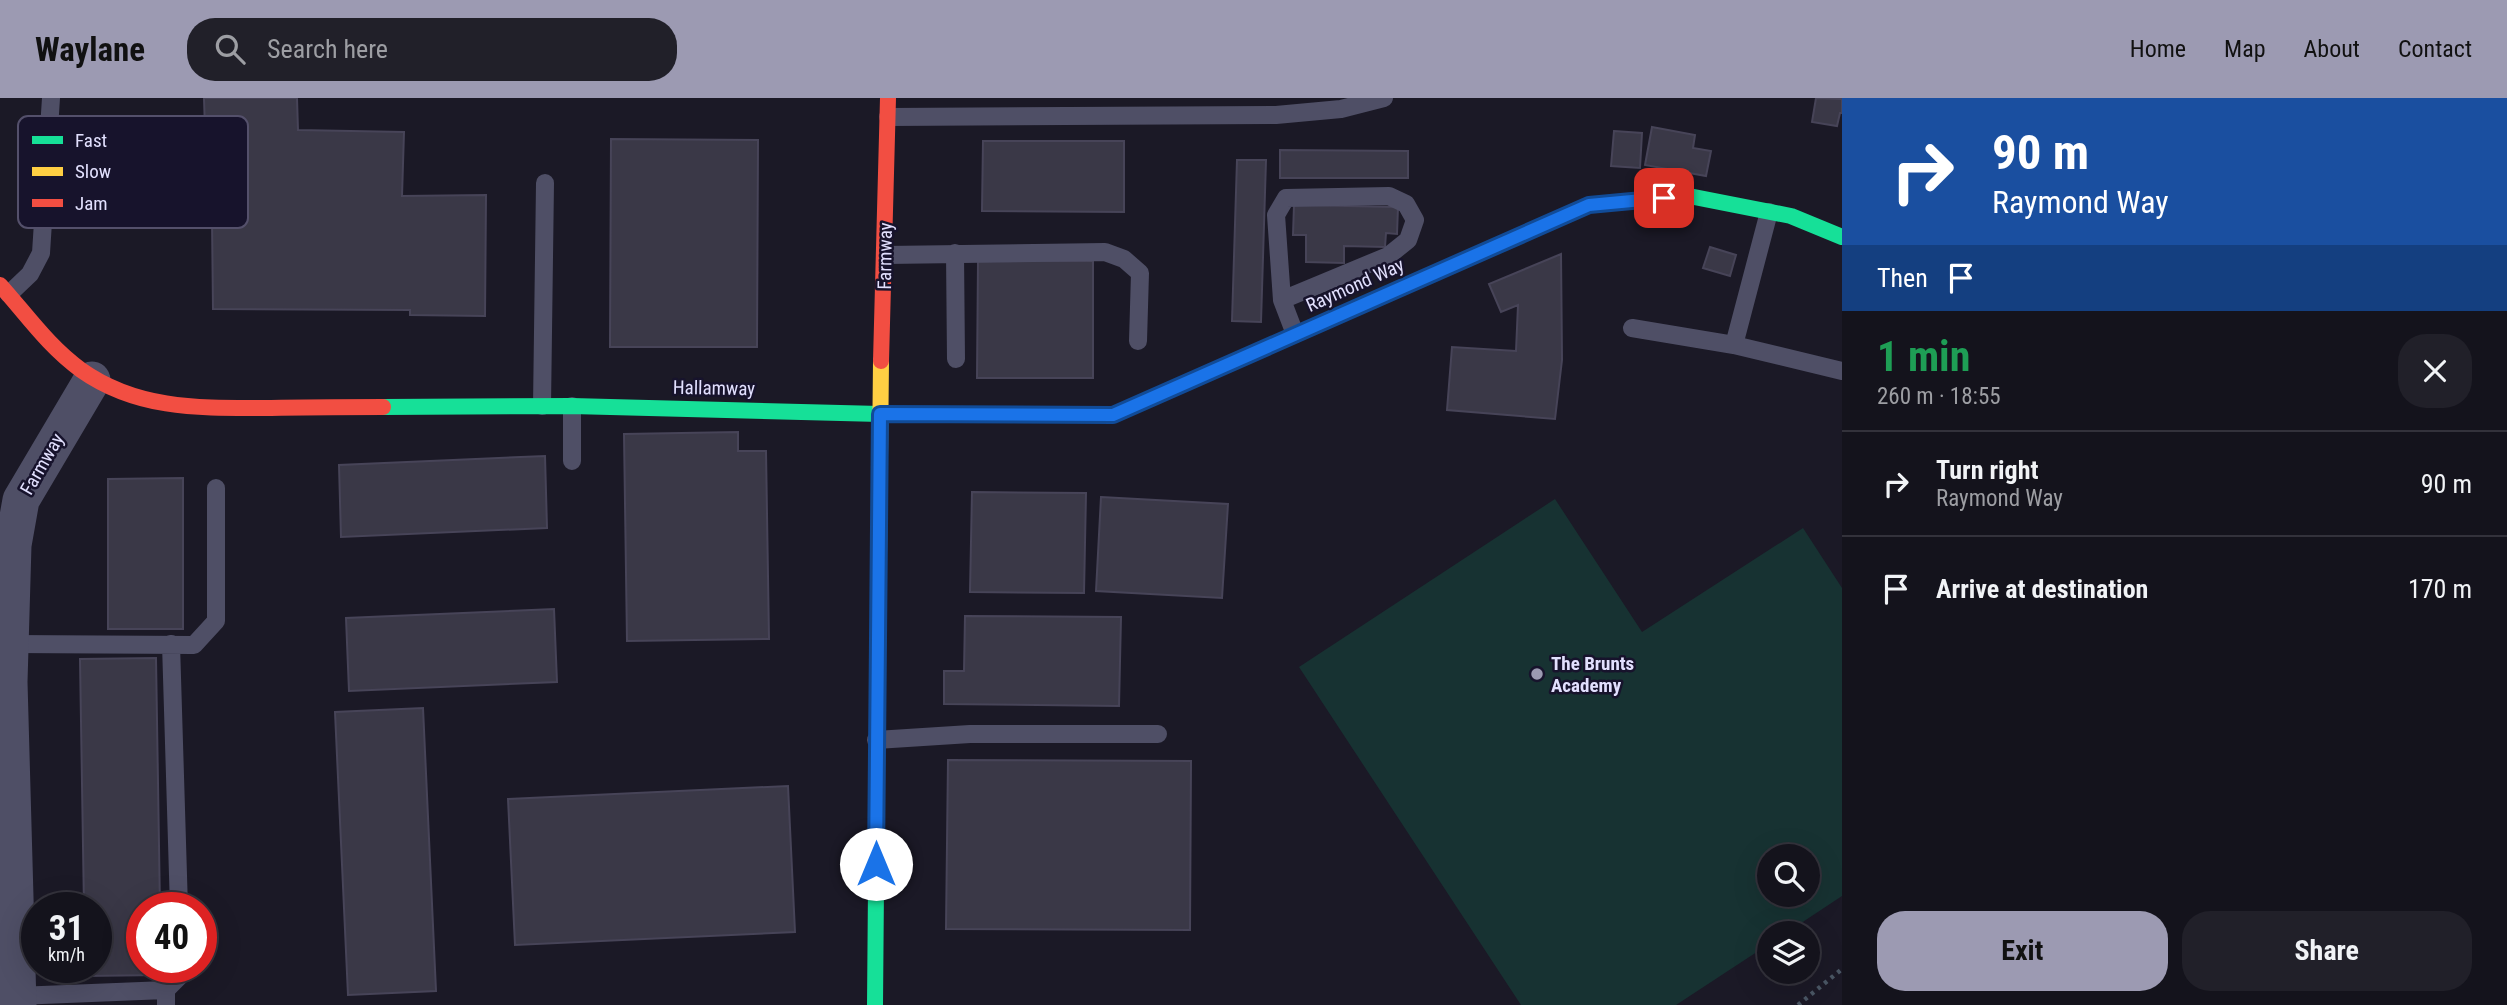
<!DOCTYPE html>
<html lang="en">
<head>
<meta charset="utf-8">
<style>
	body { margin:0; font-family:"Roboto Condensed",sans-serif; background:#212029; color:#f1f3f6; height:100vh; display:flex; flex-direction:column; font-size:26px; white-space:nowrap }
	* { box-sizing:border-box; margin:0 }
	p { font-size:23px; color:#9d9ea3 }
	.icon { flex:none; width:38px; height:38px; fill:none; stroke:currentColor; stroke-width:2; stroke-linecap:round; stroke-linejoin:round }
	.map { position:relative; flex:1; overflow:hidden }
	.panel { display:flex; flex-direction:column; background:#14131c; width:665px }
	.panel>* { flex:none }
	.guide { background:#1a4fa0; color:#fff; overflow:hidden }
	.tools { position:absolute; left:1757px; top:746px; display:grid; gap:14px }
	.tools a { display:grid; place-items:center; width:63px; height:63px; border-radius:50%; background:#14131c; box-shadow:0 7px 28px #0002,0 0 0 2px #33323b; font-size:35px }
	.speed { position:absolute; left:21px; top:794px; display:flex; gap:14px; font-size:35px; font-weight:700; text-align:center }
	.speed>* { display:grid; place-content:center; width:91px; height:91px; border-radius:50%; background:#14131c; box-shadow:0 7px 28px #0002,0 0 0 2px #33323b; line-height:1 }
	.speed small { font-size:18px; font-weight:400 }
	.speed .limit { border:10px solid #d22; background:#fff; color:#111 }
	.pin { position:absolute; display:grid; place-items:center; width:60px; height:60px; color:#fff; margin:-30px; border-radius:14px; box-shadow:0 4px 10px #0006 }
	.me { position:absolute; width:77px; margin:-38px; rotate:0deg; stroke-linejoin:round; filter:drop-shadow(0 0 5px #0008) }
	.turn { display:flex; align-items:center; gap:24px; height:147px; padding:0 35px; font-size:32px }
	.turn .icon { width:91px; height:91px; stroke-width:2.5 }
	.turn b { display:block; font-size:49px; line-height:60px }
	.then { display:flex; align-items:center; height:66px; padding:0 35px; background:#0003; gap:14px; font-size:26px }
	.round { display:grid; place-items:center; flex:none; width:74px; height:74px; border-radius:28px; background:#212029 }
	.overview { display:flex; align-items:center; justify-content:space-between; height:119px; padding:0 35px }
	h1 { font-size:42px; font-weight:700; line-height:52px; color:#1e9e55 }
	.button { display:flex; gap:14px; margin-top:auto; padding:14px 35px }
	.button a { flex:1; height:80px; border-radius:28px; background:#9c9ab2; color:#111; font-size:28px; font-weight:700; line-height:80px; text-align:center }
	.button a+a { background:#212029; color:#f1f3f6 }
	ul { padding:0; list-style:none }
	li { display:flex; align-items:center; gap:21px; height:105px; padding:0 35px; border-top:2px solid #33323b }
	li div { flex:1 }
	li b { display:block; font-size:26px }
	li em { font-style:normal }
	header { display:flex; align-items:center; gap:42px; box-sizing:border-box; height:98px; padding:0 35px; background:#9c9ab2; color:#111 }
	header strong { font-size:33px }
	nav { display:flex; gap:38px; margin-inline-start:auto; font-size:24px }
	.search { width:490px; height:63px; background:#212029; display:flex; align-items:center; gap:18px; box-sizing:border-box; padding:0 24px; border-radius:28px; color:#9d9ea3; font-size:26px }
	main { display:flex; flex:1; min-height:0 }
	.map>svg:first-child { display:block }
</style>
</head>
<body>
<header>
<strong>Waylane</strong>
<div class="search"><svg class="icon" aria-label="search" viewBox="0 0 24 24"><circle cx="10" cy="10" r="6"/><path d="M15 15l6 6"/></svg>Search here</div>
<nav><a>Home</a><a>Map</a><a>About</a><a>Contact</a></nav>
</header>
<main>
<div class="map">
<svg width="1842" height="907" viewBox="0 0 1842 907">
	<rect width="100%" height="100%" fill="#1b1926"/>
	<!-- green -->
	<path fill="#173232" fill-rule="evenodd" d="M1555,401L1642,534L1803,430L1842,490V798L1786,835H1769V846L1676,907H1521L1299,569ZM1769,758H1808V796H1769Z"/>
	<!-- building -->
	<path fill="#3a3847" stroke="#474458" stroke-width="2" d="M204,0H297L298,32L404,34L402,98L486,97L485,218L410,217V212L213,211L211,31L205,32Z
		M1816,0L1842,1V15H1840L1837,28L1812,24Z
		M1652,29L1695,37L1693,50L1711,53L1706,78L1645,67Z
		M1614,33L1642,35L1640,70L1611,68Z
		M611,41L758,42L757,249H610Z
		M983,43H1124V114L982,113Z
		M1280,52L1408,53V80H1280Z
		M1237,62H1266L1261,224L1232,223Z
		M1294,107L1398,109L1397,136L1386,135L1385,149L1344,148V165L1306,164V137H1293Z
		M1710,149L1736,157L1730,178L1703,170Z
		M1561,156L1562,262L1555,321L1447,312L1452,249L1516,253L1518,207L1501,214L1489,186Z
		M978,163H1093V280H977Z
		M738,334V353H766L769,541L627,543L624,336Z
		M545,358L547,430L341,439L339,367Z
		M183,380V531H108V381Z
		M972,394L1086,395L1084,495L970,494Z
		M1101,399L1228,406L1222,500L1096,493Z
		M554,511L557,584L349,593L346,520Z
		M965,518L1121,519L1119,608L944,606V573H964Z
		M156,560L160,810H142V870H161V877L85,878V870H96V810H84L80,561Z
		M423,610L436,893L348,897L335,614Z
		M948,662L1191,663L1190,832L946,831Z
		M788,688L795,834L515,847L508,701Z"/>
	<g fill="none" stroke-linecap="round" stroke-linejoin="round">
		<!-- path -->
		<path stroke="#495563" stroke-width="4.5" stroke-dasharray="3.5 5" stroke-linecap="butt" d="M1798,907L1842,871"/>
		<!-- lane -->
		<path stroke="#4f4f66" stroke-width="18" d="M888,19L1276,17L1341,11L1384,0
			M955,155L956,261
			M886,157L1105,154L1124,161L1140,175L1138,243
			M9,196L30,176L41,155L51,0
			M1282,202L1388,158L1408,142L1415,122L1406,106L1389,98L1286,100L1276,117L1282,202L1295,236
			M1632,230L1734,247L1842,273
			M1734,247L1769,114
			M542,308L545,85
			M572,308V363
			M10,546L194,547L216,523V390
			M171,546L179,810
			M876,642L970,636H1158
			M17,898L166,892
			M166,907V892L181,877V870"/>
		<!-- street -->
		<path stroke="#4f4f66" stroke-width="37" d="M9,584L18,907
			M0,585L9,584L13,447L21,402L92,282"/>
		<!-- fast -->
		<path stroke="#16e098" stroke-width="16" d="M1455,166L1589,107L1689,98L1791,118L1842,139
			M383,309L572,308L880,316L1021,317
			M875,907L878,553"/>
		<!-- slow -->
		<path stroke="#ffcf43" stroke-width="16" d="M1021,317H1113L1455,166
			M878,553L881,263"/>
		<!-- jam -->
		<path stroke="#f24e42" stroke-width="16" d="M0,187C27,217 48,248 81,272C139,313 203,310 271,310C308,309 346,309 383,309
			M881,263L888,0"/>
	</g>
	<g fill="none" stroke-linecap="round" stroke-linejoin="round">
		<defs>
			<path id="route" d="M876,766L880,316L1113,317L1589,107L1664,100"/>
		</defs>
		<!-- route casing -->
		<use href="#route" stroke="#114b97" stroke-width="18"/>
		<!-- route -->
		<use href="#route" stroke="#1a73e8" stroke-width="12"/>
	</g>
	<!-- markers -->
	<circle fill="#9c9ab2" stroke="#17132c" stroke-width="2.5" cx="1537" cy="576" r="7"/>
	<g text-anchor="middle" dominant-baseline="central" stroke-width="5" stroke-linejoin="round" paint-order="stroke">
		<!-- street labels -->
		<g font-size="19" fill="#e2e0fe" stroke="#17132c">
			<text transform="translate(885 158) rotate(-89)">Farmway</text>
			<text transform="translate(1355 187) rotate(-24)">Raymond Way</text>
			<text transform="translate(714 290) rotate(1)">Hallamway</text>
			<text transform="translate(42 366) rotate(-60)">Farmway</text>
		</g>
		<!-- poi labels -->
		<g font-size="19" font-weight="bold" fill="#e2e0fe" stroke="#17132c" text-anchor="start">
			<text x="1551" y="565">The Brunts<tspan x="1551" dy="22">Academy</tspan></text>
		</g>
	</g>
	<!-- legend -->
	<rect x="18" y="18" width="230" height="112" rx="10" fill="#17132c" stroke="#54506b" stroke-width="2"/>
	<rect x="32" y="38" width="31" height="8" fill="#16e098"/>
	<rect x="32" y="69" width="31" height="9" fill="#ffcf43"/>
	<rect x="32" y="101" width="31" height="8" fill="#f24e42"/>
	<g font-size="19" fill="#e2e0fe">
		<text x="75" y="49">Fast</text>
		<text x="75" y="80">Slow</text>
		<text x="75" y="112">Jam</text>
	</g>
</svg>
<div class="tools">
<a><svg class="icon" aria-label="search" viewBox="0 0 24 24"><circle cx="10" cy="10" r="6"/><path d="M15 15l6 6"/></svg></a>
<a><svg class="icon" aria-label="layers" viewBox="0 0 24 24"><path d="M12 4l9 5-9 5-9-5zM3 14l9 5 9-5"/></svg></a>
</div>
<div class="speed"><div>31<small>km/h</small></div><div class="limit">40</div></div>
<div class="pin" style="left:1664px;top:100px;background:#d93025"><svg class="icon" aria-label="arrive" viewBox="0 0 24 24"><path d="M6 21V4h12l-3 4 3 4H6"/></svg></div>
<svg class="me" style="left:876px;top:766px" viewBox="-20 -20 40 40"><circle r="19" fill="#fff"/><path d="M0-13L10 11 0 6-10 11z" fill="#1a73e8"/></svg>
</div>
<section class="panel">
<div class="guide">
<div class="turn"><svg class="icon" aria-label="right" viewBox="0 0 24 24"><path d="M7 20v-9h11M14 6l5 5-5 5"/></svg><div><b>90 m</b>Raymond Way</div></div>
<div class="then">Then<svg class="icon" aria-label="arrive" viewBox="0 0 24 24"><path d="M6 21V4h12l-3 4 3 4H6"/></svg></div>
</div>
<div class="overview"><div><h1>1 min</h1><p>260 m · 18:55</p></div><a class="round"><svg class="icon" aria-label="close" viewBox="0 0 24 24"><path d="M6 6l12 12M18 6L6 18"/></svg></a></div>
<ul>
<li><svg class="icon" aria-label="right" viewBox="0 0 24 24"><path d="M7 20v-9h11M14 6l5 5-5 5"/></svg><div><b>Turn right</b><p>Raymond Way</p></div><em>90 m</em></li>
<li><svg class="icon" aria-label="arrive" viewBox="0 0 24 24"><path d="M6 21V4h12l-3 4 3 4H6"/></svg><div><b>Arrive at destination</b></div><em>170 m</em></li>
</ul>
<div class="button"><a>Exit</a><a>Share</a></div>
</section>
</main>
</body>
</html>
